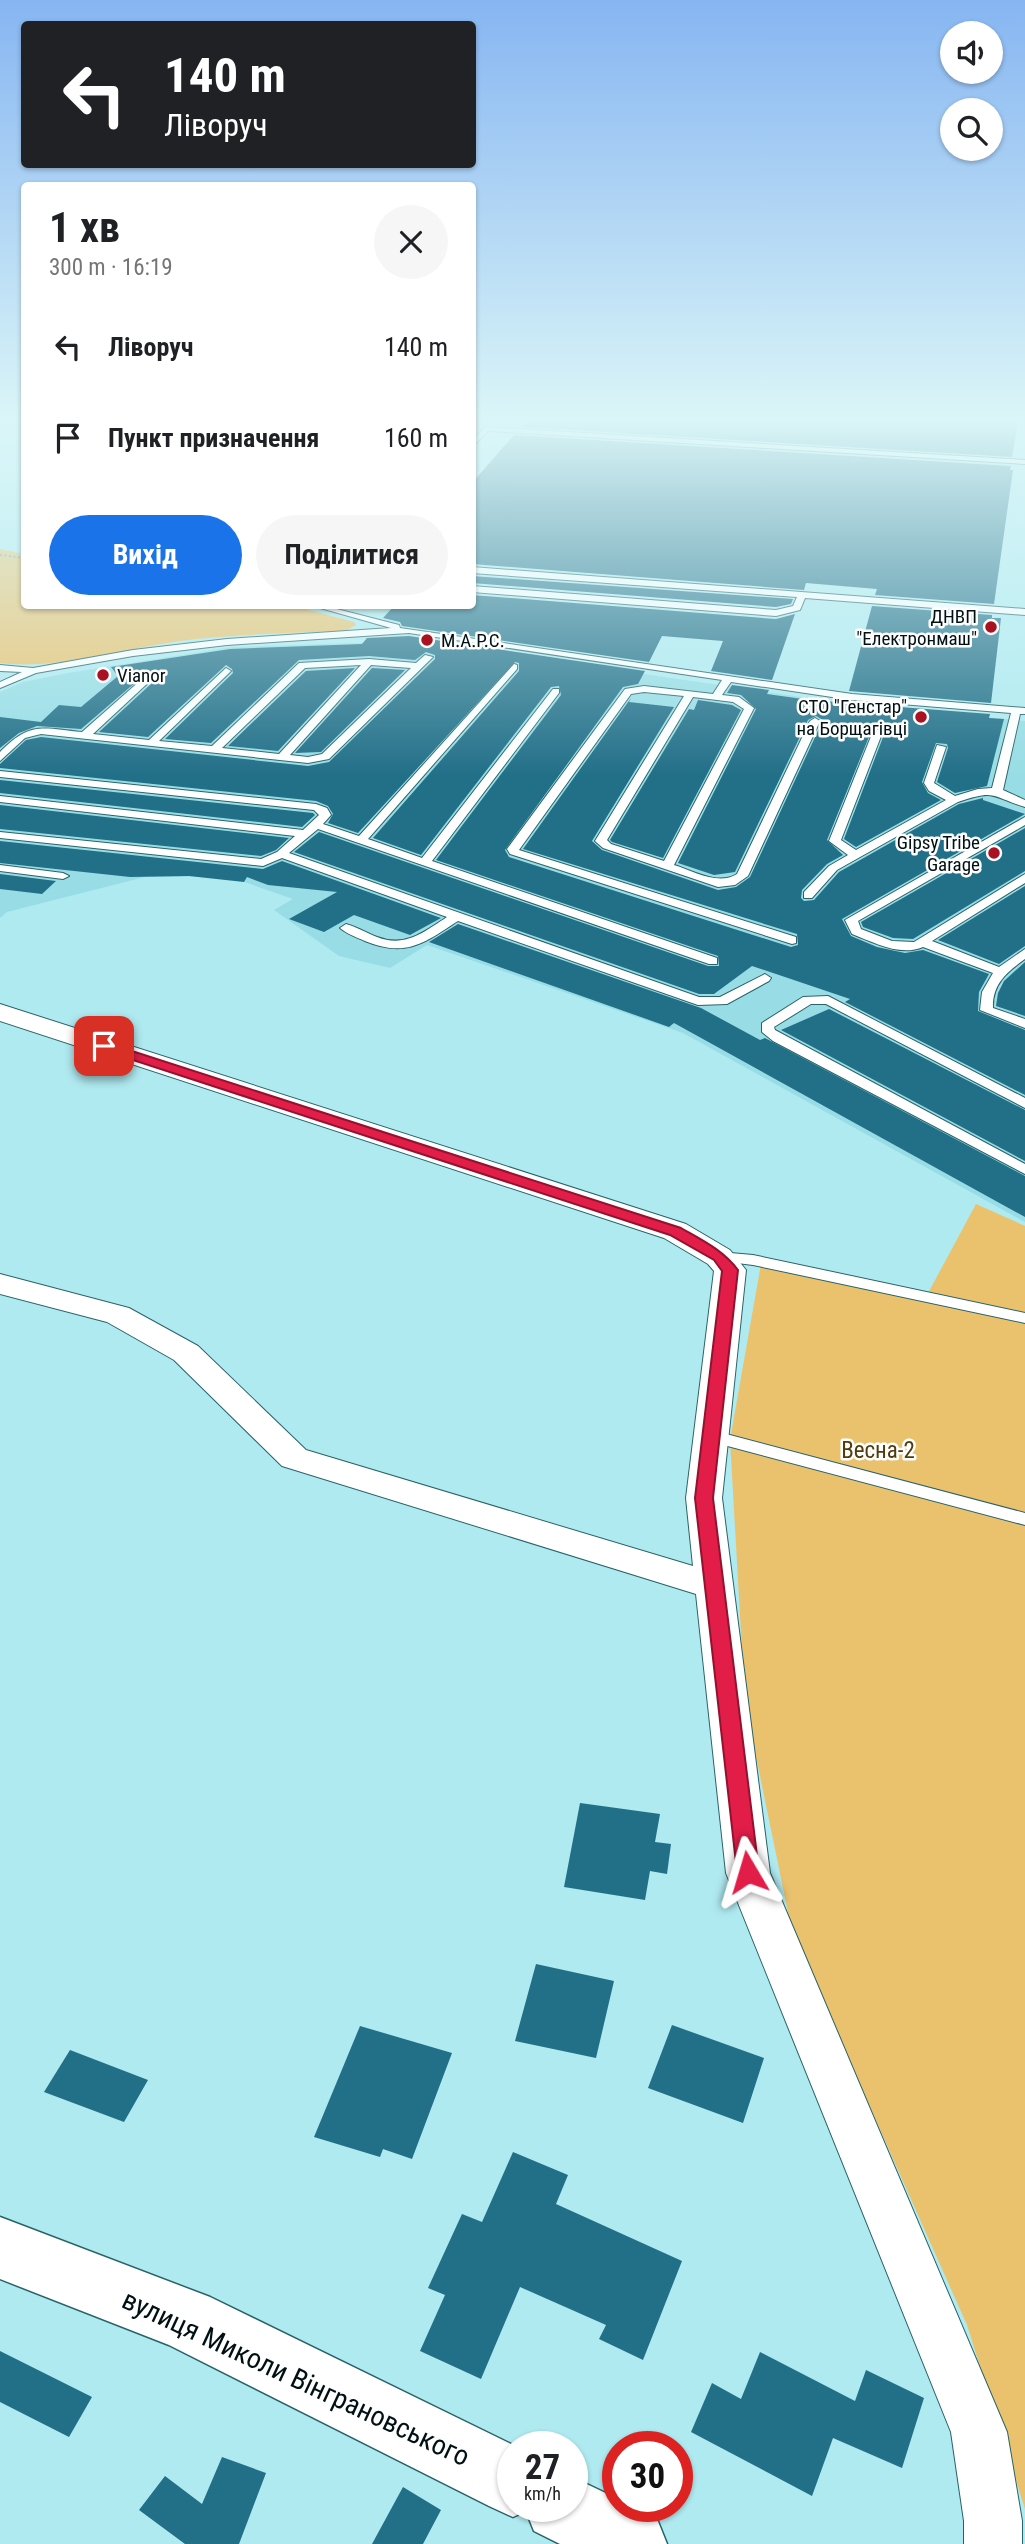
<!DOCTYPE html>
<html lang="uk">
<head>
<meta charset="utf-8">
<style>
	body { margin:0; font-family:"Roboto Condensed",sans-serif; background:#f6f6f6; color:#202124; height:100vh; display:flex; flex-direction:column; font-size:26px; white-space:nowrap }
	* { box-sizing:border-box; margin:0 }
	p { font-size:23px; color:#757577 }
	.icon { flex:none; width:38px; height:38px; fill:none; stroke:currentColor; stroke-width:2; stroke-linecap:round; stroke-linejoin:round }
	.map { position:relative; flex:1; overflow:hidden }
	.sheet { position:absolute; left:21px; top:182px; width:455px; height:427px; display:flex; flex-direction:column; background:#fff; border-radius:7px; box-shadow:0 2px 5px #0004 }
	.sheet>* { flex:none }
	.banner { position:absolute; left:21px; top:21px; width:455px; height:147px; border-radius:7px; box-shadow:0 2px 5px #0004; background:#202124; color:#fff; overflow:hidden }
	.controls { position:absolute; left:940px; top:21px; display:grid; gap:14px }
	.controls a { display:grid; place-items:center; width:63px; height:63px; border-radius:50%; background:#fff; box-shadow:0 2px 5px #0004; font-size:35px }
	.speed { position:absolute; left:497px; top:2431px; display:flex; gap:14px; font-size:35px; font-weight:700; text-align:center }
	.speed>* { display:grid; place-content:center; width:91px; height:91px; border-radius:50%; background:#fff; box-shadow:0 2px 5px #0004; line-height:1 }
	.speed small { font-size:18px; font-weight:400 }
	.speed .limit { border:10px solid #d22; background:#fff; color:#111 }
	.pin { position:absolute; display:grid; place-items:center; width:60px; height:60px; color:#fff; margin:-30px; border-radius:14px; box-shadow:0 4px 10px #0006 }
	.me { position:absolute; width:77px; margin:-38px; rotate:353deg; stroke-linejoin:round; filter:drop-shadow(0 0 5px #0008) }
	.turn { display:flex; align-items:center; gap:24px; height:147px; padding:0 28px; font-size:32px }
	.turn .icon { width:91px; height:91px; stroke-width:2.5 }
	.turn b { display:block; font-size:49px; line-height:60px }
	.round { display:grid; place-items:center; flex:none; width:74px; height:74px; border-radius:37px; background:#f6f6f6 }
	.head { display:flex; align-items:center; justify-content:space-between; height:119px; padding:0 28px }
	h1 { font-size:42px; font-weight:700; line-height:52px }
	.button { display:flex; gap:14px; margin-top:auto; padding:14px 28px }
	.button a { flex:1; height:80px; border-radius:42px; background:#1a73e8; color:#fff; font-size:28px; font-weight:700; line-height:80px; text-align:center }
	.button a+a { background:#f6f6f6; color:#202124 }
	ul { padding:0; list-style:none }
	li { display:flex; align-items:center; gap:21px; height:91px; padding:0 28px }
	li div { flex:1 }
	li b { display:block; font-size:26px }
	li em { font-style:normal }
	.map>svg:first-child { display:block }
</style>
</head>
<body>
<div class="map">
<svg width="1025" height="2544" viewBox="0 0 1025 2544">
	<rect width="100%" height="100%" fill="#afeaf0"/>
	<!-- built -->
	<path fill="#98dde5" d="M418,641L856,705L1025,721V1222L683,1033L427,945L390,968L339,956L274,910L293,899L227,876L145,877L7,912L0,918V692L23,682L68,673L231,647Z"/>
	<!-- green -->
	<path fill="#eac26e" d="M0,549L24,554V606H294L354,622L356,625L345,631C290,633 235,634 180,641C121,649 59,670 0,663Z
		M976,1204L1025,1226V2509L967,2325L792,1932L745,1703L730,1440L762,1258L927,1295Z"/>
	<!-- building -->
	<path fill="#226f88" d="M528,420H971L1018,423L1012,457L522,427Z
		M514,435L1011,466L1010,470H1013L994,604L875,595L877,589L806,583L804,590L472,564V483Z
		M472,576L793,599L791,604L776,607L472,583Z
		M472,595L776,619L795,614L772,680L711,671L723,641L662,636L649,662L402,626L400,622L383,618L394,606H472Z
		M872,606L992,615V618H1001L991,703L849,691Z
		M409,636L645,671L638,684L623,687L505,850L509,857L791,947L798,945L797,934L523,849L631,698L629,702L674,707L592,841L602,850L718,890L736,887L750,877L823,720L816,716L808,720L735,872L714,875L678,863L756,709L741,695L727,693L732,685L769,690L767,694L810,700L990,714L989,718L1004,719L987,786L955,793L937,782L948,748L947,744L936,743L922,782L928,793L941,800L856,847L844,839L885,732L884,728L873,727L827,840L843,855L827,864L802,890L801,898L804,901L814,900L839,872L959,804L983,798V800L1025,814L842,919L851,936L877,947L905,953L923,950L989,974L979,992L978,1011L1025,1030V1095L845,1002L850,999L752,966L714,994H699L294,852L319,832L708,966H719L718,956L436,860L561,695L559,686L551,687L421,855L373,838L519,671V663L515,662L358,833L328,823L333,814L328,806L316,801L0,768V764L26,740L41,737L308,766L329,762L435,659V655L426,652L415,660L369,656L299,660L211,743L165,739L233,673L232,669L226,665L148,737L99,732L152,683V679L143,676L81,729L37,726L19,733L0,748V717L41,722L59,705L81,707L118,676L111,667L230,649L362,644L367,638Z
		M355,668L278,751L228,746L306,671Z
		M372,668L405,670L321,752L295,753Z
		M698,700L732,705L741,710L663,858L612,842L610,840L689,709L694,710Z
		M0,780L313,813L315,815L302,827L0,793Z
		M0,805L289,838L276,850L261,856L0,829Z
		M1025,828V871L913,939L893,938L863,927L861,922Z
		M0,841L263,869L282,861L441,918L410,935L354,915L324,932L289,919L337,892L268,885L247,877L244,882L189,876L130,877L0,863Z
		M0,874L56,881L42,894L0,889Z
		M1025,886V946L999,964L938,940Z
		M458,924L701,1008L760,1040L765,1038L1025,1176V1217L674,1023L669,1027L429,942Z
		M1025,962V1016L996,1006L998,993L1004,981Z
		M829,1009L1025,1110V1161L781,1030Z
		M580,1803L660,1814L655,1842L671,1844L667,1874L650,1871L645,1900L564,1887Z
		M536,1964L614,1981L596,2058L515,2041Z
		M672,2025L764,2058L743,2123L648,2088Z
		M360,2026L452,2053L412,2159L383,2149L380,2157L314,2137Z
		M70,2050L148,2080L124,2122L44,2092Z
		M513,2152L568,2175L556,2204L682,2261L643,2360L599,2339L606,2325L520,2287L481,2379L420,2351L445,2295L428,2288L462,2214L482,2222Z
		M0,2351L92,2397L69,2437L0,2402Z
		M760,2352L855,2401L866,2370L924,2398L902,2468L833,2438L812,2496L691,2432L712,2383L741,2399Z
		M222,2457L266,2473L239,2544H185L139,2510L165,2476L202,2504Z
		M403,2487L441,2510L423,2544H372Z"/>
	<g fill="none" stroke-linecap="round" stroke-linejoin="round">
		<defs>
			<path id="service" d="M486,427L1025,460V464L488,431L472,447V440Z
				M472,567L1025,609V615L805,598L800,610L776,616L472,592V586L776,610L793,606L797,597L472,573Z
				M313,606H325L399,625L400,628L852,694L1025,708V714H1020L1003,790L1025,800V807C990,796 996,789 958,802L837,870L812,898H804V892L829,866L848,855L829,841L874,729L883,731L841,840L856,850L946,800L929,791L924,783L937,745L946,747L934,783L955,796L978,789L992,788L1011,713L852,700L731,682L722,695L739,697L754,708L674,865C694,871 718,886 737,874L810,721L815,718L820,721L748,876L735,885L718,887L603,848L595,841L684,696L644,692L631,694L519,850L796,937V943L792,944L510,854L507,849L625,689L644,686L713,694L722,680L409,633L227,645L133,656L36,673L0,688V682L22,672L0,671V665L33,668L133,650L227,639L391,628ZM693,697L733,702L744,709L664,861L611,844L607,840Z
				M425,655L433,657L329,759L308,763L41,734L25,738L0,761V752C30,721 42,728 82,732L142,679L150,681L93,734L149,740L226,668L231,671L229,673L159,741L212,746L299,663L369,659L416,663ZM361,665L279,754L222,748L305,668ZM371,665L411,668L322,754L308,757L290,755Z
				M514,664L517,665V669L368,839L422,858L553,689H559V693L432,861L717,958V964H709L318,829L289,853L699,997H720L765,974L771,978L769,981L727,1004L698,1005L458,921C424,943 406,958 365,941C356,937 347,934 340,928L346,924C357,927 367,933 377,937C405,948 424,932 447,917L282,858L263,866L0,838V832L261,859L277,852L295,836L0,802V796L303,830L319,815L314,810L0,777V771L316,804L327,808L331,815L323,824L359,836Z
				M1025,817V825L858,921L861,929L892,941L914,942L1025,874V883L932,941L999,967L1025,949V959C1007,972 992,984 993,1008L1025,1019V1028L980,1010L982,992L993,973L923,947C900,957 873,942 852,934L845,920Z
				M0,865L63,873L69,876L63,879L0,871Z
				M828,996L1025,1098V1108L826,1004H811L774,1027L775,1030L1025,1164V1174L773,1041L762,1032V1023L803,997Z
				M719,1252L753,1255L1025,1313V1323L753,1265L713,1260L711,1257L713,1254Z
				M711,1430L1025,1513V1525L705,1440L702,1436L705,1432Z"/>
			<path id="minor" d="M0,1004L686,1224L730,1250L746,1270L722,1498L770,1873L1007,2432L1022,2521V2544H964V2521L951,2432L726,1873L696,1594L282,1466L174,1360L107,1322L0,1294V1274L129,1308L198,1346L306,1450L693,1566L686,1498L714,1271L708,1264L664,1238L0,1021Z"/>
			<path id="secondary" d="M0,2217L210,2297L515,2446L513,2506H572V2477L618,2499V2506H632L657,2519L667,2544H560L534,2531L526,2511L513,2517L489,2506L169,2345L0,2279Z"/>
		</defs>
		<!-- service casing -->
		<use href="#service" stroke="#296369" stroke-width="2"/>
		<!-- minor casing -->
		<use href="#minor" stroke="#296369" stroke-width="2"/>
		<!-- secondary casing -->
		<use href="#secondary" stroke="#296369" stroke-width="3"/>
		<!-- path -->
		<path stroke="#79a6ab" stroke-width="2" stroke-dasharray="2 2.5" stroke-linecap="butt" d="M0,555L24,558"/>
		<!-- service -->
		<use href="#service" fill="#fff" fill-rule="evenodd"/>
		<!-- minor -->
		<use href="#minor" fill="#fff" fill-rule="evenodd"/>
		<!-- secondary -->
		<use href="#secondary" fill="#fff" fill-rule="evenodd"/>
	</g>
	<!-- sky -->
	<linearGradient id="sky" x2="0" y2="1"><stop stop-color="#86b5f1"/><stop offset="0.54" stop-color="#dbf6f8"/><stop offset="1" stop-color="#dbf6f8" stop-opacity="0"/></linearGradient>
	<rect width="1025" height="776" fill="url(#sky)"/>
	<!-- route -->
	<path fill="#e11d48" stroke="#92132f" stroke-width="2" d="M104,1042L681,1228C702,1240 723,1250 738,1270L713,1498L759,1872L756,1879L748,1882L740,1879L737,1872L695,1498L722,1271L714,1260L670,1235L99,1049L97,1046Z"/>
	<!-- markers -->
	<g fill="#a81221" stroke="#fefefe" stroke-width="2.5">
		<circle cx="991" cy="627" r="7"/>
		<circle cx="427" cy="640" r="7"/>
		<circle cx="103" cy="675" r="7"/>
		<circle cx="921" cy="717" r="7"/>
		<circle cx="994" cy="853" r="7"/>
	</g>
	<g text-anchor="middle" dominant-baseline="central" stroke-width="5" stroke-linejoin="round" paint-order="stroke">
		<!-- far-poi labels -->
		<g font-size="19" fill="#001013" stroke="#fefefe" text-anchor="end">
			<text x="977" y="616">ДНВП<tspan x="977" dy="22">"Електронмаш"</tspan></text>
			<text x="441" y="640" text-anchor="start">М.А.Р.С.</text>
			<text x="117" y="675" text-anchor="start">Vianor</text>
			<text x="907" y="706">СТО "Генстар"<tspan x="907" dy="22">на Борщагівці</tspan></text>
			<text x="980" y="842">Gipsy Tribe<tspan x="980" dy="22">Garage</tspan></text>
		</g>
		<!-- park labels -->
		<g font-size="23" fill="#503c0e" stroke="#fefefe">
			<text x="878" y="1450">Весна-2</text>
		</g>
		<!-- near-street labels -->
		<g font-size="28" fill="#001013" stroke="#fefefe">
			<text transform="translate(296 2378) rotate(25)">вулиця Миколи Вінграновського</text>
		</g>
	</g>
</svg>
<div class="controls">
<a><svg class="icon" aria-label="sound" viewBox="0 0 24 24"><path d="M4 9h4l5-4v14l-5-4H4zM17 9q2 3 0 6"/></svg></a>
<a><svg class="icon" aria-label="search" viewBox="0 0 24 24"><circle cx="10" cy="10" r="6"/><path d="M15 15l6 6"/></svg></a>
</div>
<div class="speed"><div>27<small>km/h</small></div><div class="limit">30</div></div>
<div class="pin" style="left:104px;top:1046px;background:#d93025"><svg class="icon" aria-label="arrive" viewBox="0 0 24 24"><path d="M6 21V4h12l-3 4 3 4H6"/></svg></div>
<svg class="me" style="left:748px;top:1872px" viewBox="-20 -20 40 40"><path d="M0-17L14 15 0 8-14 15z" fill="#e11d48" stroke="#fff" stroke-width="4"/></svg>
<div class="banner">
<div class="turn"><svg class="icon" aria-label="left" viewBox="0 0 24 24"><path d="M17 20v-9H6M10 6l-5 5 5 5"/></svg><div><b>140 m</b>Ліворуч</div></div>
</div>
<section class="sheet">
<div class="head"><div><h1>1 хв</h1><p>300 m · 16:19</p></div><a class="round"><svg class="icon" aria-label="close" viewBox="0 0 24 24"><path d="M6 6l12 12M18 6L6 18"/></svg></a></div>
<ul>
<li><svg class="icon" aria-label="left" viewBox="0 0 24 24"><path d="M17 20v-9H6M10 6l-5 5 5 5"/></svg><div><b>Ліворуч</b></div><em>140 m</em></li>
<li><svg class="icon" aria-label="arrive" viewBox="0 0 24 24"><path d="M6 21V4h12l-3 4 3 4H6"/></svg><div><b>Пункт призначення</b></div><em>160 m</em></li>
</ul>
<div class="button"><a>Вихід</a><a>Поділитися</a></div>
</section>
</div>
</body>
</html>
